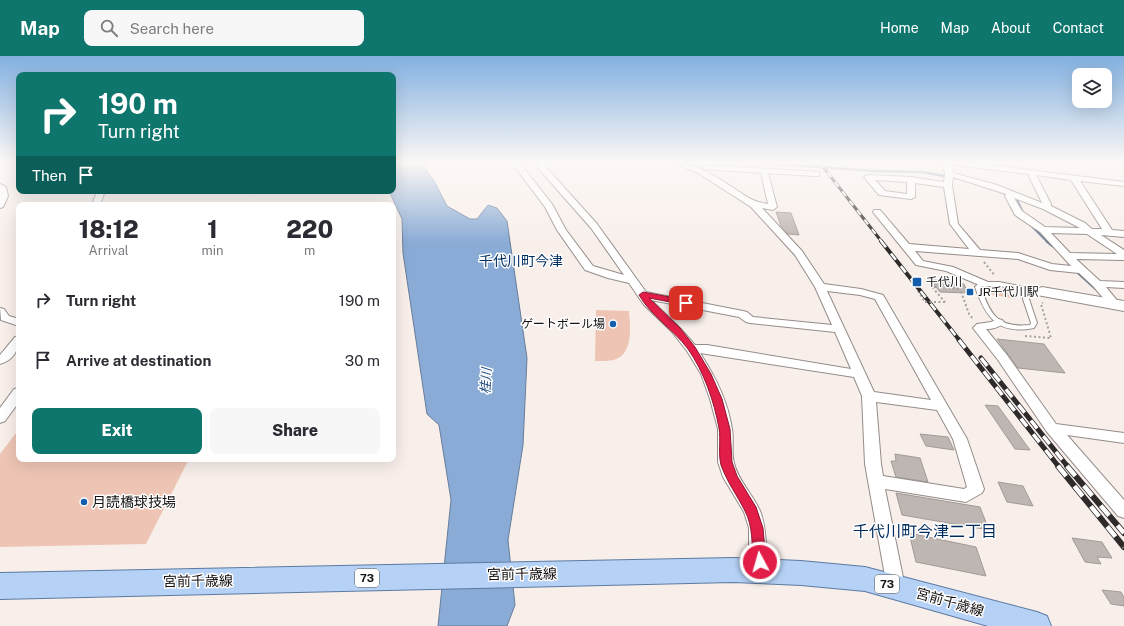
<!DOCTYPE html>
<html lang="en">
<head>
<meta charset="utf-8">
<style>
	body { margin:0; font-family:"Public Sans","Noto Sans JP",sans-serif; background:#f7f7f7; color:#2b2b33; height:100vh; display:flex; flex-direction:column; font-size:15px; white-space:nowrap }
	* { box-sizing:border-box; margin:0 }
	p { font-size:13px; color:#7c7c81 }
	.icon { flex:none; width:22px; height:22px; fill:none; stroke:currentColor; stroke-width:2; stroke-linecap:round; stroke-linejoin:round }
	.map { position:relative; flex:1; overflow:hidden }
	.drawer { position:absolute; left:16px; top:146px; width:380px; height:260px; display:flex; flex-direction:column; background:#fff; border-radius:8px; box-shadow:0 4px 16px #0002 }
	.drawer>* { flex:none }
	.top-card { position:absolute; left:16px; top:16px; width:380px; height:122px; border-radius:8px; box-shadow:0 4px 16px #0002; background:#0f766e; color:#fff; overflow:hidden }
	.tools { position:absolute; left:1072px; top:12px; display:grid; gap:8px }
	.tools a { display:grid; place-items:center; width:40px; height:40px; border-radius:8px; background:#fff; box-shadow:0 4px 16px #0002; font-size:20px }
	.pin { position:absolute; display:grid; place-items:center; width:34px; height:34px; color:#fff; margin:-17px; border-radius:8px; box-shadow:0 2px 6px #0006 }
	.me { position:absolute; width:44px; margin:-22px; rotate:354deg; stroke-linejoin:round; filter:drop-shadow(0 0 3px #0008) }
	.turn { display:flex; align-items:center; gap:14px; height:84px; padding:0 16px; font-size:18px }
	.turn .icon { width:52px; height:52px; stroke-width:2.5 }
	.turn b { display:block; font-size:28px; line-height:34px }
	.then { display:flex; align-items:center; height:38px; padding:0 16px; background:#0003; gap:8px; font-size:15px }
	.eta { display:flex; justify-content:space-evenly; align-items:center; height:68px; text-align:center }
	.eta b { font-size:24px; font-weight:800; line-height:28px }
	.cta { display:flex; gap:8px; margin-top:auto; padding:8px 16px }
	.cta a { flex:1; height:46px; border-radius:8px; background:#0f766e; color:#fff; font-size:16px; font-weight:800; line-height:46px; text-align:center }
	.cta a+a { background:#f7f7f7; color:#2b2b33 }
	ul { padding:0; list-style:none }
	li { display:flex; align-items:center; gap:12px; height:60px; padding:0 16px }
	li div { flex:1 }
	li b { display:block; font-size:15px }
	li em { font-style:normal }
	header { display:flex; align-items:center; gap:24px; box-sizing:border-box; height:56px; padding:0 20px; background:#0f766e; color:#fff }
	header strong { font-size:19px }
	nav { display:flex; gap:22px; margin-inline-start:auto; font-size:14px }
	.search { width:280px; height:36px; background:#f7f7f7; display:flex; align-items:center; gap:10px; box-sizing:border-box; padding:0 14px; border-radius:8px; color:#7c7c81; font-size:15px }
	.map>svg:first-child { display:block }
</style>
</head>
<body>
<header>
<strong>Map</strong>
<div class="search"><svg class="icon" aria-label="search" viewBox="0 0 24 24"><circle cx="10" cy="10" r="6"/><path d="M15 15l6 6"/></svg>Search here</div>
<nav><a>Home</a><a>Map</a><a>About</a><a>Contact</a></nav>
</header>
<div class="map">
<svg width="1124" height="570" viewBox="0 0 1124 570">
	<rect width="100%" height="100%" fill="#f8efeb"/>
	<!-- green -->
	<path fill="#eec5b5" d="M991,230L1011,235L1014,236L1016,243L989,238L987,231Z
		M596,254L629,255C630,270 634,298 614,304C609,305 601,305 595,305Z
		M19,373V403H189L146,488L0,491V398Z"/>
	<!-- water -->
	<path fill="#8aabd5" stroke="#677d9a" d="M393,107H424L425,112L434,125L447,150L470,163H477L488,149L497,152L507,165L527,302L523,389L508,484L515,549L507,570H438L451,444L439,369L427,358L403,197L402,163L389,135H393Z"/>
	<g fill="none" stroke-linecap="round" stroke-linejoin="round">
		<!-- stream-far1 -->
		<path stroke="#677d9a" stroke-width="2.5" d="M762,107L877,115L922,116L961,123
			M1001,136L1016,142L1024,159
			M1028,166L1048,186"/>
		<!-- stream -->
		<path stroke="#677d9a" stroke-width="3" d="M1047,185L1053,190
			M1075,214L1096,233"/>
	</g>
	<!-- building -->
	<path fill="#beb6b3" stroke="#a29a96" d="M776,156L791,157L799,179L788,178L781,170Z
		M930,223L964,228L968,237L940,236Z
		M997,283L1044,288L1065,317L1018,312Z
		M985,349L998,350L1030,394L1015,393Z
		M920,378L948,381L954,394L926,390Z
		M895,398L920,402L928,426L896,421L891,405H896Z
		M998,426L1023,430L1033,450L1007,446Z
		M896,437L980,451L989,474L902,459Z
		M909,477L976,491L986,520L916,506Z
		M1072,482L1102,486L1112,502L1097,501L1101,508L1085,506Z
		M1102,534L1121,536L1124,541V550L1111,548Z"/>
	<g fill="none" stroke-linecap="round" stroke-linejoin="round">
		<defs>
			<path id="lane" d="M981,226H999L1044,235L1045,236L1044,237L1029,240V243L1037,267L1034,272C998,279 986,262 975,231L979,227ZM982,230H999L1033,236L1024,238L1023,243L1031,267L1030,269C998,272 990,259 981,231Z"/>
			<path id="street" d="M512,107H520L552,148L566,174L593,210L624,219L591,172L538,112V107H546L545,110L597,168L646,236L743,255L747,256L753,261L832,269L815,231L795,199L751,151L698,117L672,107C697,107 715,120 735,133C747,141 753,146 768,148L761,117L704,113L700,111L704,109L819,116V120H816L768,117L777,151L773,154L762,152L802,195L824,228L861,233L883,239L967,383L984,433L982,437L966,446L885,433L905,531L902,537L896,539L890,537L887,531L865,408L862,340L854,321L700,297C715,320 728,345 732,373C734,384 731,396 734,407C738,425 753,438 760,455C766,469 765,482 767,497C768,506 771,512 767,521L761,523L755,521L752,515L749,497V472L744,456L723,421L718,406V373L710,343L701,318L687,295L672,276L644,249L629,227L608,222L585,214L557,174L545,151ZM827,235L860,239L875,243L931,344L874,336ZM651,244L739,261L746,266L750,267L835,276L851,313L707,289H695L680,272ZM876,346L937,354L953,383L967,431L964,433L883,420L881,408Z
				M943,107H951L953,117L997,129L1042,147L1028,118L955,109L951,107H974L1124,126V130L1080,125L1112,174L1124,175V181L1101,179L1124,194V204L1076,203L1100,225L1124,226V232L1106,231L1120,248L1118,250H1110L1093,230L1079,217L1050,214L1018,203L915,195L923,205L953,211L988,226L989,228L988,230L984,231L946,215L916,209L873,156L874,154H880L909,188L969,193L950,168L944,131L915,127V141L911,143L879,139L864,121L868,119L911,121L944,126L945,118ZM1036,119L1071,124L1102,173H1092L1085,167L1051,150V148ZM953,121L1006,138L1005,140L1015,159L1040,176L1071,210L1052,208L1018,197L980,194L958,168L952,129ZM875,124L907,126V138L885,135ZM1014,142L1043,153L1080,172L1045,171L1022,155ZM1051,177L1087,178L1117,198L1070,197Z
				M0,128L6,131L8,140L3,151L0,152Z
				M97,135H105L100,149H92Z
				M0,252L4,253L9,260L19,263V270L1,264Z
				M998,263L1002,264L1004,266C999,272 993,273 986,273L1007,299L1056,368L1124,377V387L1067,379L1124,444V462L1118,460L1047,376L998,304L973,272L977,268L991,266Z
				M19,280C19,294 14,304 0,308V299L15,281Z
				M19,332V346L5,365L0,367V352L14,333Z"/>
			<path id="secondary" d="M1042,231L1124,245V255L1037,239L1034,236L1037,233Z"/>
			<path id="primary" d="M733,502L801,505L865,511L1037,556L1047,560L1051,570H988L865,535L801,529L733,526L0,543V517Z"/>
		</defs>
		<!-- lane casing -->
		<use href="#lane" stroke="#948c89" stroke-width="2"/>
		<!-- street casing -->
		<use href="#street" stroke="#948c89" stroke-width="2"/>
		<!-- secondary casing -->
		<use href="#secondary" stroke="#948c89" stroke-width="2"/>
		<!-- primary casing -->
		<use href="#primary" stroke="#5c7aa1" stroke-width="2"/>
		<!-- path -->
		<path stroke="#a59f9c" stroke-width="2" stroke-dasharray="2 2.5" stroke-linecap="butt" d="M984,206L995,220
			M958,227L969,258L973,263
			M936,231H932L945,246
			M948,232L960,233
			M918,235L925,246
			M1025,280L1051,282L1041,248L1043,247"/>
		<!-- lane -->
		<use href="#lane" fill="#fff" fill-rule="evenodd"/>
		<!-- street -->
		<use href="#street" fill="#fff" fill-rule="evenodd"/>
		<!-- secondary -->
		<use href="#secondary" fill="#fff" fill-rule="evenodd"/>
		<!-- primary -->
		<use href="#primary" fill="#b5d1f5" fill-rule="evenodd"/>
		<defs>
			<path id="rail-far3" d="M820,107L882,186"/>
			<path id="rail-far2" d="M881,185L960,285"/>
			<path id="rail-far1" d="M959,284L1059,411
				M981,302L1068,411"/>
			<path id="rail" d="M1058,410L1124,491
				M1067,410L1124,477"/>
		</defs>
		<!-- rail-far3 casing -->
		<use href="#rail-far3" stroke="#2f2b2a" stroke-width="3"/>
		<!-- rail-far2 casing -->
		<use href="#rail-far2" stroke="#2f2b2a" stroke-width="4"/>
		<!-- rail-far1 casing -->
		<use href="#rail-far1" stroke="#2f2b2a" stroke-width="5"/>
		<!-- rail casing -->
		<use href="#rail" stroke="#2f2b2a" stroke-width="6"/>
		<!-- rail-far3 -->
		<use href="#rail-far3" stroke="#fefefe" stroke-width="2" stroke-dasharray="6" stroke-linecap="butt"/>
		<!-- rail-far2 -->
		<use href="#rail-far2" stroke="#fefefe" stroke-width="2.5" stroke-dasharray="8" stroke-linecap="butt"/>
		<!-- rail-far1 -->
		<use href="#rail-far1" stroke="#fefefe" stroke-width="3.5" stroke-dasharray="10" stroke-linecap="butt"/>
		<!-- rail -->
		<use href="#rail" stroke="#fefefe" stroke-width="4.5" stroke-dasharray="13" stroke-linecap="butt"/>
		<!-- path-bridge -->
		<path stroke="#a59f9c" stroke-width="2" stroke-dasharray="2 2.5" stroke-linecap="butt" d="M925,246H945"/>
	</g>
	<!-- sky -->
	<linearGradient id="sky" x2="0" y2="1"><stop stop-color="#82b0e0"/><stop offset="0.57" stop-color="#fcf8f6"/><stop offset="1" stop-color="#fcf8f6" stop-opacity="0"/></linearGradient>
	<rect width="1124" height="187" fill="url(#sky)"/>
	<!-- route -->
	<path fill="#e11d48" stroke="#92132f" d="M643,236L686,244L690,247L686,249L649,242L680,272L695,291L711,318L722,343L730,373L732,406L737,420L756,451L763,472L766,506L764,510L760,512L755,510L753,506C752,489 753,470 745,455C737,439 727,426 721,409C718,397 721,384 719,372C714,345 704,316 688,293C673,273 651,260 639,239Z"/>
	<!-- markers -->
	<g fill="#135dac" stroke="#fefefe" stroke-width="1.5">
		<rect x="912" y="221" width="10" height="10" rx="2"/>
		<rect x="966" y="232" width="8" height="8" rx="2"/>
		<circle cx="613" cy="268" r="4"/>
		<circle cx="84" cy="446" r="4"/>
	</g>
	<g text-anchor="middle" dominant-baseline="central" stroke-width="3" stroke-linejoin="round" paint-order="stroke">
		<!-- shield labels -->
		<g fill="#fefefe" stroke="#5a5857" stroke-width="1">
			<rect x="355" y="513" width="24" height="18" rx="3"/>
			<rect x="875" y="519" width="24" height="18" rx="3"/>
		</g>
		<g font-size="11" font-weight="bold" fill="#141110">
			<text x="367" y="522">73</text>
			<text x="887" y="528">73</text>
		</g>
		<!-- poi labels -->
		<g font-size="12" fill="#141110" stroke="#fefefe" text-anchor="start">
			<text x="926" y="226">千代川</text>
			<text x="978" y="236">JR千代川駅</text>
			<text x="605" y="268" text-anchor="end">ゲートボール場</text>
		</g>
		<!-- water labels -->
		<g font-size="13" font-style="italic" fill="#1f4b80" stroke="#fefefe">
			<text transform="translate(486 325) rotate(-87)">桂川</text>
		</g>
		<!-- quarter labels -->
		<g font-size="14" fill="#002c5e" stroke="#fefefe">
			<text x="521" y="205">千代川町今津</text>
		</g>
		<!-- near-poi labels -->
		<g font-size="14" fill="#141110" stroke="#fefefe" text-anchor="start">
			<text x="92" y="446">月読橋球技場</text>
		</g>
		<!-- near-street labels -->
		<g font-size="14" fill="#141110" stroke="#fefefe">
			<text transform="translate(522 518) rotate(-1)">宮前千歳線</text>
			<text transform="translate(198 525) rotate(-1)">宮前千歳線</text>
			<text transform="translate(950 546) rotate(16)">宮前千歳線</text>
		</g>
		<!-- near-neighbourhood labels -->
		<g font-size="16" fill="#002c5e" stroke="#fefefe">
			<text x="925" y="475">千代川町今津二丁目</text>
		</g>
	</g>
</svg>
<div class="tools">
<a><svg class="icon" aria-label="layers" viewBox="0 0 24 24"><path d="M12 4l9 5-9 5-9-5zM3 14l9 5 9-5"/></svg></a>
</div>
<div class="pin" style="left:686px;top:247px;background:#d93025"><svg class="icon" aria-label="arrive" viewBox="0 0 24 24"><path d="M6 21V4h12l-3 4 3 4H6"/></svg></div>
<svg class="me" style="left:760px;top:506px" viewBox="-20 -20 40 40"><circle r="17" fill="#e11d48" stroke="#fff" stroke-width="3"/><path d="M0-11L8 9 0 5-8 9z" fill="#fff"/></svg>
<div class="top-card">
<div class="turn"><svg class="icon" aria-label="right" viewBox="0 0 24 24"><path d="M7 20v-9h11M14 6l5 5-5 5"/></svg><div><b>190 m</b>Turn right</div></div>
<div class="then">Then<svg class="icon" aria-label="arrive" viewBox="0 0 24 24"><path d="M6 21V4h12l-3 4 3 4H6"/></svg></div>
</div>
<section class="drawer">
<div class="eta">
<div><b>18:12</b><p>Arrival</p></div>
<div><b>1</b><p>min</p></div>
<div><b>220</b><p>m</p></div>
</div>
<ul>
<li><svg class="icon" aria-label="right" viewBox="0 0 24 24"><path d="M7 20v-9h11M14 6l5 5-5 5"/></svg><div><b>Turn right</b></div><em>190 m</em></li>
<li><svg class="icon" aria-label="arrive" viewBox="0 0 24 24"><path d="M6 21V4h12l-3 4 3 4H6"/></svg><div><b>Arrive at destination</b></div><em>30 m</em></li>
</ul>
<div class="cta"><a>Exit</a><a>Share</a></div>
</section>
</div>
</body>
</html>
